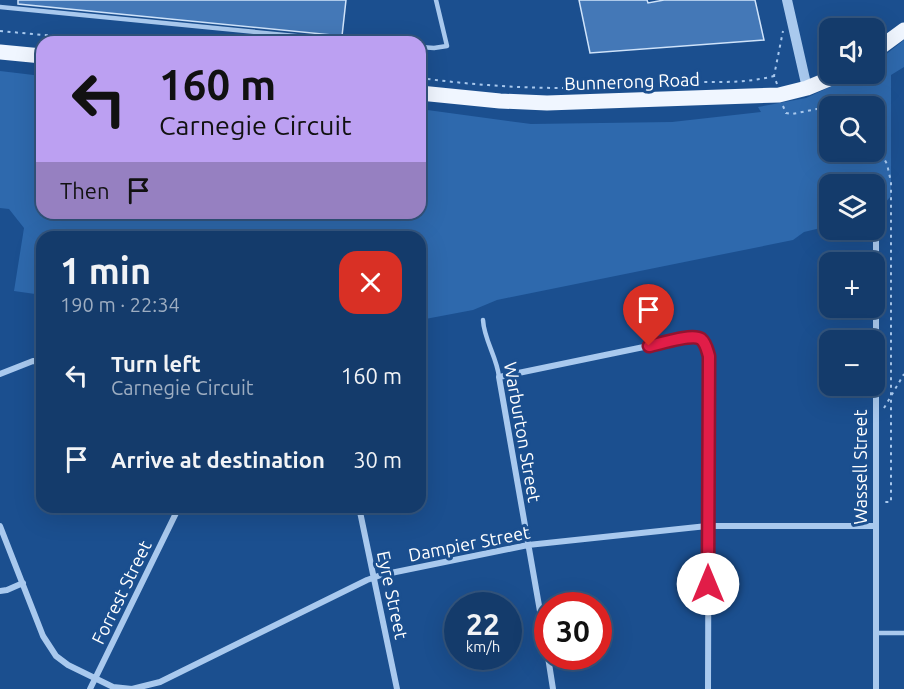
<!DOCTYPE html>
<html lang="en">
<head>
<meta charset="utf-8">
<style>
	body { margin:0; font-family:Ubuntu,sans-serif; background:#1d4271; color:#f1f3f6; height:100vh; display:flex; flex-direction:column; font-size:22px; white-space:nowrap }
	* { box-sizing:border-box; margin:0 }
	p { font-size:20px; color:#9dadc1 }
	.icon { flex:none; width:33px; height:33px; fill:none; stroke:currentColor; stroke-width:2; stroke-linecap:round; stroke-linejoin:round }
	.map { position:relative; flex:1; overflow:hidden }
	.sheet { position:absolute; left:36px; top:231px; width:390px; height:282px; display:flex; flex-direction:column; background:#143b6b; border-radius:18px; box-shadow:0 6px 24px #0002,0 0 0 2px #33557e }
	.sheet>* { flex:none }
	.guide { position:absolute; left:36px; top:36px; width:390px; height:183px; border-radius:18px; box-shadow:0 6px 24px #0002,0 0 0 2px #33557e; background:#bca0f2; color:#111; overflow:hidden }
	.controls { position:absolute; left:819px; top:18px; display:grid; gap:12px }
	.controls a { display:grid; place-items:center; width:66px; height:66px; border-radius:12px; background:#143b6b; box-shadow:0 6px 24px #0002,0 0 0 2px #33557e; font-size:30px }
	.speed { position:absolute; left:444px; top:592px; display:flex; gap:12px; font-size:30px; font-weight:700; text-align:center }
	.speed>* { display:grid; place-content:center; width:78px; height:78px; border-radius:50%; background:#143b6b; box-shadow:0 6px 24px #0002,0 0 0 2px #33557e; line-height:1 }
	.speed small { font-size:15px; font-weight:400 }
	.speed .limit { border:9px solid #d22; background:#fff; color:#111 }
	.pin { position:absolute; display:grid; place-items:center; width:51px; height:51px; color:#fff; margin:-62px -26px; border-radius:50% 50% 50% 0; rotate:-45deg; box-shadow:0 0 6px #0007 }
	.pin .icon { rotate:45deg }
	.me { position:absolute; width:66px; margin:-33px; rotate:0deg; stroke-linejoin:round; filter:drop-shadow(0 0 4px #0008) }
	.turn { display:flex; align-items:center; gap:21px; height:126px; padding:0 24px; font-size:27px }
	.turn .icon { width:78px; height:78px; stroke-width:2.5 }
	.turn b { display:block; font-size:42px; line-height:51px }
	.then { display:flex; align-items:center; height:57px; padding:0 24px; background:#0003; gap:12px; font-size:22px }
	.round { display:grid; place-items:center; flex:none; width:63px; height:63px; border-radius:18px; background:#1d4271 }
	.summary { display:flex; align-items:center; justify-content:space-between; height:102px; padding:0 24px }
	h1 { font-size:36px; font-weight:700; line-height:45px }
	ul { padding:0; list-style:none }
	li { display:flex; align-items:center; gap:18px; height:84px; padding:0 24px }
	li div { flex:1 }
	li b { display:block; font-size:22px }
	li em { font-style:normal }
	.map>svg:first-child { display:block }
</style>
</head>
<body>
<div class="map">
<svg width="904" height="689" viewBox="0 0 904 689">
	<rect width="100%" height="100%" fill="#1b4f8f"/>
	<!-- green -->
	<path fill="#2e69ad" fill-rule="evenodd" d="M904,40V67L891,75V196L883,205L875,200L874,184H830L829,226L804,232L793,240L497,300L473,310L420,320V237H42V295L14,291L24,228L9,209L0,208V71L42,76V213H420V109L531,124L672,122L761,112L758,107L806,98L858,74H874L875,63ZM830,106H874V152H830Z"/>
	<!-- building -->
	<path fill="#4478b7" stroke="#cfe3fa" stroke-width="1.5" d="M18,0H346L342,36L18,4Z
		M579,0H647L648,3L664,0H755L764,40L590,53Z"/>
	<g fill="none" stroke-linecap="round" stroke-linejoin="round">
		<!-- path -->
		<path stroke="#a9c9ee" stroke-width="2" stroke-dasharray="3 4.5" stroke-linecap="butt" d="M0,31L121,42
			M420,78C481,86 542,90 604,87C622,86 641,82 659,82C697,80 737,86 774,76
			M777,84L774,76L783,31
			M783,106L786,113L792,114L832,106H838
			M874,141L887,164L891,182V502H884
			M884,408L904,374"/>
		<!-- service -->
		<path stroke="#a9c9ee" stroke-width="4.5" d="M0,7L357,42
			M420,47L434,48L447,46L436,0
			M483,320C484,340 497,357 499,377
			M876,633H904"/>
		<!-- minor -->
		<path stroke="#a9c9ee" stroke-width="6" d="M0,374L33,361L42,362
			M359,507L397,689
			M0,526L43,636L56,656L68,665L113,687L132,689L160,682L367,580L381,575L528,545L707,526H875
			M0,591L7,590L23,583
			M548,657L499,377L692,337C704,339 705,345 709,356L708,689
			M548,657L553,689
			M90,689L179,507
			M876,689V209"/>
		<!-- tertiary -->
		<path stroke="#a9c9ee" stroke-width="10" d="M787,0L807,88"/>
		<!-- primary -->
		<path stroke="#f0f6ff" stroke-width="15" d="M0,52L42,56
			M874,52L904,30
			M420,93L500,101L547,103L779,95L807,88L841,74"/>
	</g>
	<g fill="none" stroke-linecap="round" stroke-linejoin="round">
		<defs>
			<path id="route" d="M649,346C660,344 692,333 701,339C706,343 707,350 709,356L708,584"/>
		</defs>
		<!-- route casing -->
		<use href="#route" stroke="#92132f" stroke-width="15"/>
		<!-- route -->
		<use href="#route" stroke="#e11d48" stroke-width="10"/>
	</g>
	<g text-anchor="middle" dominant-baseline="central" stroke-width="6" stroke-linejoin="round" paint-order="stroke">
		<!-- street labels -->
		<g font-size="18" fill="#fff" stroke="#1b4f8f">
			<text transform="translate(632 81) rotate(-2)">Bunnerong Road</text>
			<text transform="translate(523 432) rotate(80)">Warburton Street</text>
			<text transform="translate(860 467) rotate(-90)">Wassell Street</text>
			<text transform="translate(469 543) rotate(-11)">Dampier Street</text>
			<text transform="translate(121 592) rotate(-64)">Forrest Street</text>
			<text transform="translate(393 595) rotate(78)">Eyre Street</text>
		</g>
	</g>
</svg>
<div class="controls">
<a><svg class="icon" aria-label="sound" viewBox="0 0 24 24"><path d="M4 9h4l5-4v14l-5-4H4zM17 9q2 3 0 6"/></svg></a>
<a><svg class="icon" aria-label="search" viewBox="0 0 24 24"><circle cx="10" cy="10" r="6"/><path d="M15 15l6 6"/></svg></a>
<a><svg class="icon" aria-label="layers" viewBox="0 0 24 24"><path d="M12 4l9 5-9 5-9-5zM3 14l9 5 9-5"/></svg></a>
<a>+</a>
<a>−</a>
</div>
<div class="speed"><div>22<small>km/h</small></div><div class="limit">30</div></div>
<div class="pin" style="left:649px;top:346px;background:#d93025"><svg class="icon" aria-label="arrive" viewBox="0 0 24 24"><path d="M6 21V4h12l-3 4 3 4H6"/></svg></div>
<svg class="me" style="left:708px;top:584px" viewBox="-20 -20 40 40"><circle r="19" fill="#fff"/><path d="M0-13L10 11 0 6-10 11z" fill="#e11d48"/></svg>
<div class="guide">
<div class="turn"><svg class="icon" aria-label="left" viewBox="0 0 24 24"><path d="M17 20v-9H6M10 6l-5 5 5 5"/></svg><div><b>160 m</b>Carnegie Circuit</div></div>
<div class="then">Then<svg class="icon" aria-label="arrive" viewBox="0 0 24 24"><path d="M6 21V4h12l-3 4 3 4H6"/></svg></div>
</div>
<section class="sheet">
<div class="summary"><div><h1>1 min</h1><p>190 m · 22:34</p></div><a class="round" style="background:#d93025;color:#fff"><svg class="icon" aria-label="close" viewBox="0 0 24 24"><path d="M6 6l12 12M18 6L6 18"/></svg></a></div>
<ul>
<li><svg class="icon" aria-label="left" viewBox="0 0 24 24"><path d="M17 20v-9H6M10 6l-5 5 5 5"/></svg><div><b>Turn left</b><p>Carnegie Circuit</p></div><em>160 m</em></li>
<li><svg class="icon" aria-label="arrive" viewBox="0 0 24 24"><path d="M6 21V4h12l-3 4 3 4H6"/></svg><div><b>Arrive at destination</b></div><em>30 m</em></li>
</ul>
</section>
</div>
</body>
</html>
